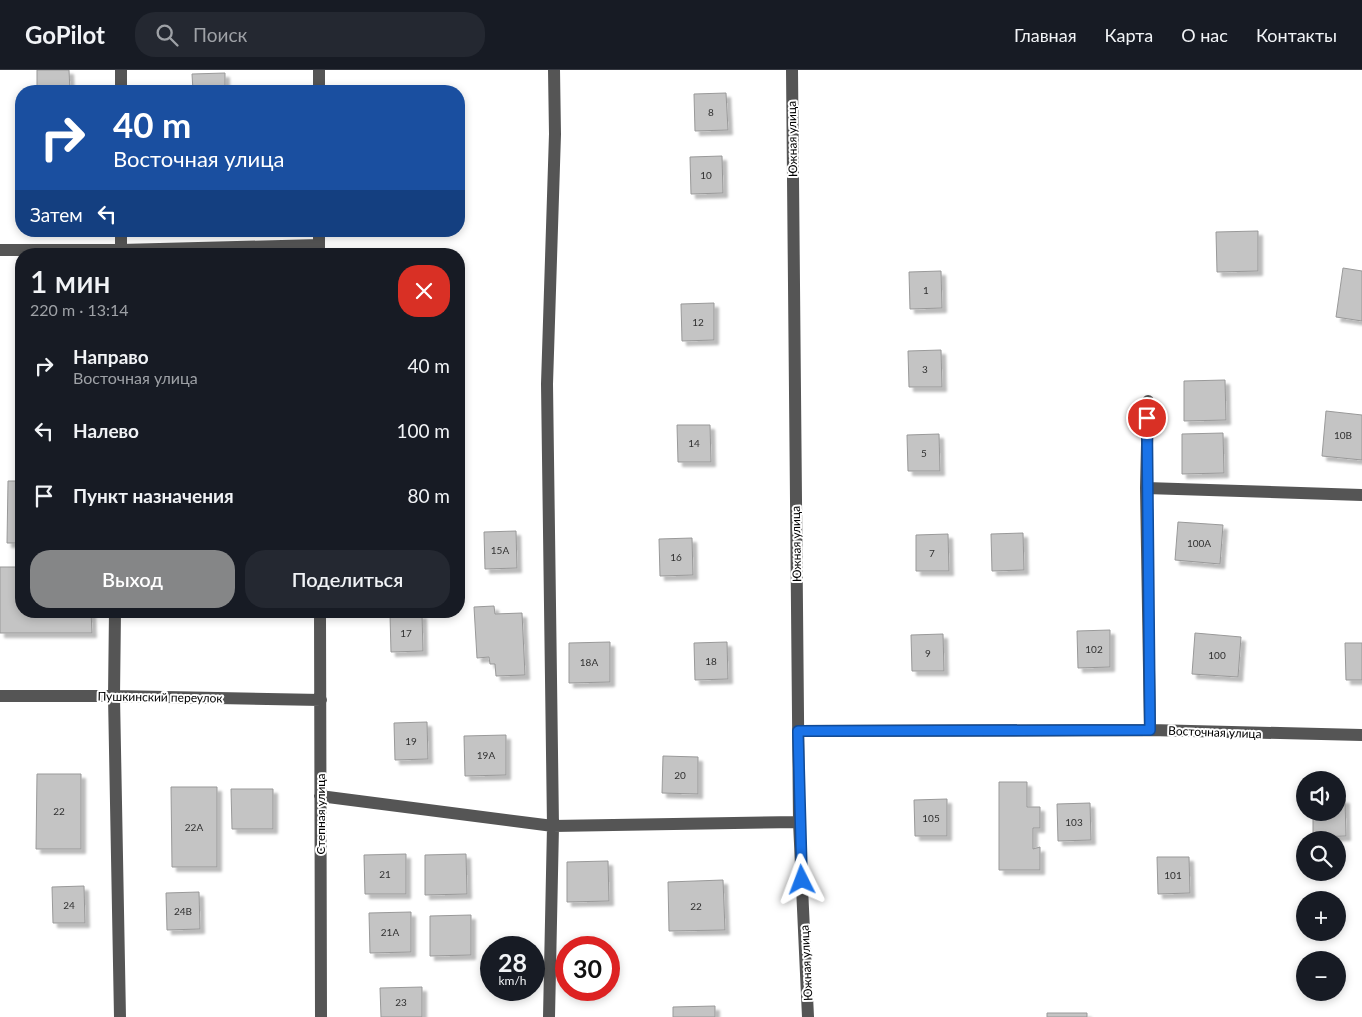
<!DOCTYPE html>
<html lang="ru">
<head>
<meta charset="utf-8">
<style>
	body { margin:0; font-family:Lato,sans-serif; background:#242831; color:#f1f3f6; height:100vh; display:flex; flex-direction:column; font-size:19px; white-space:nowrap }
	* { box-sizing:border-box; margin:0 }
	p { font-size:16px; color:#9ea1a6 }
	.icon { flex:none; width:28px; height:28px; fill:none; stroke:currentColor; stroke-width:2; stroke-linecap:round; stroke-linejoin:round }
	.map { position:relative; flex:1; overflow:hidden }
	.details { position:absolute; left:15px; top:178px; width:450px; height:370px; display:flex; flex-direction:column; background:#171b24; border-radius:20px; box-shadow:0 2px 8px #0003 }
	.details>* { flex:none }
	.guide { position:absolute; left:15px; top:15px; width:450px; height:152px; border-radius:20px; box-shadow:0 2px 8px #0003; background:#1a4fa0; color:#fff; overflow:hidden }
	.tools { position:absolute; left:1296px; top:701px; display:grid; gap:10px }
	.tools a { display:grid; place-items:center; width:50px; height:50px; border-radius:50%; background:#171b24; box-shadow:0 2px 8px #0003; font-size:25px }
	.speed { position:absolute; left:480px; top:866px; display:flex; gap:10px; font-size:25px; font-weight:700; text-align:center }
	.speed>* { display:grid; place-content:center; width:65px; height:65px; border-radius:50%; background:#171b24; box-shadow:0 2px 8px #0003; line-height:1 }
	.speed small { font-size:12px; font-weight:400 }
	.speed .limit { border:8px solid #d22; background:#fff; color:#111 }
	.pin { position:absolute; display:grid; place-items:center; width:42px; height:42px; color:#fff; margin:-21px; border:2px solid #fff; border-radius:50%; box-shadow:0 1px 5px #0007 }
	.me { position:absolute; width:55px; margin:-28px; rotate:357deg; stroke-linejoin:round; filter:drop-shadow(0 0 4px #0008) }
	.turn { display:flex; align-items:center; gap:18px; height:105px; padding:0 15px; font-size:22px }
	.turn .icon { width:65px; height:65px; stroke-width:2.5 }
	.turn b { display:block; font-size:35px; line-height:42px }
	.then { display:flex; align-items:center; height:48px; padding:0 15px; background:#0003; gap:10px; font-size:19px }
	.round { display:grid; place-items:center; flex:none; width:52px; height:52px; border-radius:20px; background:#242831 }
	.summary { display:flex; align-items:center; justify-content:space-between; height:85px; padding:0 15px }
	h1 { font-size:30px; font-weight:600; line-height:38px }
	.action { display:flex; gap:10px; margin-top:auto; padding:10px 15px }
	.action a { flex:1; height:58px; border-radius:20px; background:#858687; color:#fff; font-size:20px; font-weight:600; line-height:58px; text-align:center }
	.action a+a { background:#242831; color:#f1f3f6 }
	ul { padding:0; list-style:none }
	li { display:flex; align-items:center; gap:15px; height:65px; padding:0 15px }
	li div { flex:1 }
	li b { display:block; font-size:19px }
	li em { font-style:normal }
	header { display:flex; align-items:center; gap:30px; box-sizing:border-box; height:70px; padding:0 25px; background:#171b24; border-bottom:1px solid #363941 }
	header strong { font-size:24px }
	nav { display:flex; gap:28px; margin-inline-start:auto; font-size:18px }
	.search { width:350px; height:45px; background:#242831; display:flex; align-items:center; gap:12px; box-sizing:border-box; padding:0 18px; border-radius:20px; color:#9ea1a6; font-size:19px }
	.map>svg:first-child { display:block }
</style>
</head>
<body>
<header>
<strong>GoPilot</strong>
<div class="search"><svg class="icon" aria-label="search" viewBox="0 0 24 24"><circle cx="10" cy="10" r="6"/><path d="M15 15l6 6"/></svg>Поиск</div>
<nav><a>Главная</a><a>Карта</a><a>О нас</a><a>Контакты</a></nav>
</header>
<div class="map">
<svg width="1362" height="947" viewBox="0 0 1362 947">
	<defs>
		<filter id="shadow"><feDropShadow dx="4.5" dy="4.5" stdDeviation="1" flood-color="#0004"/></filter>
	</defs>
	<rect width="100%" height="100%" fill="#fff"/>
	<!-- building -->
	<path fill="#c4c4c4" stroke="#999" filter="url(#shadow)" d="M37,0H69L70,21H37Z
		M225,3V21H193L192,4Z
		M726,23L728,60L695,61L694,24Z
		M722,86L723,123L691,124L690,87Z
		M1258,161V201L1217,202L1216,162Z
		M1343,198L1362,201V251L1336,247Z
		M941,201L942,238L910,239L909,202Z
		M714,233V270L682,271L681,234Z
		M941,280L942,317H909L908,281Z
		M1225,310L1226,350L1184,351V311Z
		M1326,341L1362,345V390L1322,386Z
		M677,355H710L711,392H678Z
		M1223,363L1224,403L1182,404V364Z
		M939,364L940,401H908L907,365Z
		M8,411H21V473H7Z
		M1178,452L1223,455L1220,494L1175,490Z
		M516,461L517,498L485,499L484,462Z
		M1023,463L1024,500L992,501L991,464Z
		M948,464L949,501H916V465Z
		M692,468L693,505L660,506L659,469Z
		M0,497H21V541H91L92,563H0Z
		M494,536L495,544L522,543L525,605L496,606L495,594H490L489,587L477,588L474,537Z
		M422,544L423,581L391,582L390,545Z
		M1110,560V597L1078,598L1077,561Z
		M1195,563L1241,567L1238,607L1192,604Z
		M943,564L944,601H912L911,565Z
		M610,572V612L569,613V573Z
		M727,572L728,609L695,610L694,573Z
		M1345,573H1362V610H1346Z
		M427,652L428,689L395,690L394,653Z
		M506,665V705L465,706L464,666Z
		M663,686L698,687V724L662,723Z
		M37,704H81V779H36Z
		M999,712H1027V737H1040V758H1033V779L1040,777V800H999Z
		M171,717H217V797H172Z
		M231,719H273V759H232Z
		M947,729V766H915L914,730Z
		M1338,729H1345L1346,766L1313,767V742H1338Z
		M1090,733L1091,770L1058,771L1057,734Z
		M406,784V824H365L364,785Z
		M466,784L467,824L425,825V785Z
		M1157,787H1189L1190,823L1158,824Z
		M608,791L609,831L567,832V792Z
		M723,810L725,860L669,861L668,812Z
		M84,816L85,853H53L52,817Z
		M199,822L200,859L167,860L166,823Z
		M411,842V882L370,883L369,843Z
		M471,845V885L430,886V846Z
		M422,917V947H381L380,918Z
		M715,936V947H673V937Z
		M1047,943H1087V947H1047Z"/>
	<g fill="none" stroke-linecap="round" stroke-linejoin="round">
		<!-- minor -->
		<path stroke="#555" stroke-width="12" d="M319,0V21
			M792,0L799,752L808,947
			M121,21V0
			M319,161V184
			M0,180H121L319,175
			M121,184V161
			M1148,331L1146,418L1150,660
			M1146,418L1362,425
			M115,541L114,626L120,947
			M320,541L321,947
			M0,626H114L321,630
			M798,661L1150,660L1362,665
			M320,726L553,756L799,752
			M549,947L553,756L547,314L555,64L554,0"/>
	</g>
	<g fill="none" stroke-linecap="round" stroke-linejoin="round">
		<defs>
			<path id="route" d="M802,810L798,661L1150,660L1147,348"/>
		</defs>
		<!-- route casing -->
		<use href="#route" stroke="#114b97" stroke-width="12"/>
		<!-- route -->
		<use href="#route" stroke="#1a73e8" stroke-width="9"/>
	</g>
	<g text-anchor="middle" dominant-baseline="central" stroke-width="4" stroke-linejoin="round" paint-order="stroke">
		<!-- number labels -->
		<g font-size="10" fill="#313131">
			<text x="711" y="42">8</text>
			<text x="706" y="105">10</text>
			<text x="926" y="220">1</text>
			<text x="698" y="252">12</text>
			<text x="925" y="299">3</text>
			<text x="1343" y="365">10В</text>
			<text x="694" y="373">14</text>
			<text x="924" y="383">5</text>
			<text x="1199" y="473">100А</text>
			<text x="500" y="480">15А</text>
			<text x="932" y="483">7</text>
			<text x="676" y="487">16</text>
			<text x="406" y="563">17</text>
			<text x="1094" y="579">102</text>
			<text x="928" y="583">9</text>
			<text x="1217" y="585">100</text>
			<text x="711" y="591">18</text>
			<text x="589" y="592">18А</text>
			<text x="411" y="671">19</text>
			<text x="486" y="685">19А</text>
			<text x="680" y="705">20</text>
			<text x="59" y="741">22</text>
			<text x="931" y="748">105</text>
			<text x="1074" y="752">103</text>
			<text x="194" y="757">22А</text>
			<text x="385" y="804">21</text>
			<text x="1173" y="805">101</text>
			<text x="69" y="835">24</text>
			<text x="696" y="836">22</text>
			<text x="183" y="841">24В</text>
			<text x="390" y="862">21А</text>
			<text x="401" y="932">23</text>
		</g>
		<!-- street labels -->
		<g font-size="12" fill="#000" stroke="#fff">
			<text transform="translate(792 69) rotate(-91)">Южная улица</text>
			<text transform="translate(796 474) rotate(-91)">Южная улица</text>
			<text transform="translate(160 627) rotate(1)">Пушкинский переулок</text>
			<text transform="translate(1215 662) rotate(2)">Восточная улица</text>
			<text transform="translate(320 744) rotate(-90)">Степная улица</text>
			<text transform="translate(806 893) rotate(-93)">Южная улица</text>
		</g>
	</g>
</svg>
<div class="tools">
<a><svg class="icon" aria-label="sound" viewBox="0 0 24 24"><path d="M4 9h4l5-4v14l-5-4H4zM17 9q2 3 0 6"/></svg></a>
<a><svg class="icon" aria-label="search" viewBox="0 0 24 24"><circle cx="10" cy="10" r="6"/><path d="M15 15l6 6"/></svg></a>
<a>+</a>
<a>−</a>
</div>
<div class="speed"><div>28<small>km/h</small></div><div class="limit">30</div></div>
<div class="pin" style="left:1147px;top:348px;background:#d93025"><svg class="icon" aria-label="arrive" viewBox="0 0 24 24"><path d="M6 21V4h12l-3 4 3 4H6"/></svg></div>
<svg class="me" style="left:802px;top:810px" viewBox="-20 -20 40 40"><path d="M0-17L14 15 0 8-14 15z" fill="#1a73e8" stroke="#fff" stroke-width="4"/></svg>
<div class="guide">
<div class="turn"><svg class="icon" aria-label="right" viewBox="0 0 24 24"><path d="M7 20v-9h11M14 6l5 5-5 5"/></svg><div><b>40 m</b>Восточная улица</div></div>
<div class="then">Затем<svg class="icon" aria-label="left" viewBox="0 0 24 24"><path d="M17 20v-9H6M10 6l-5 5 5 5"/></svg></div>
</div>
<section class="details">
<div class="summary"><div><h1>1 мин</h1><p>220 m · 13:14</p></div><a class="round" style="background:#d93025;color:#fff"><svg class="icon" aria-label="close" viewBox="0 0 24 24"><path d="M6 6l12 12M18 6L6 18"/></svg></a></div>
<ul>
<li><svg class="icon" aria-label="right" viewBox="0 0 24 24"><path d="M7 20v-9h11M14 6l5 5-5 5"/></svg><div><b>Направо</b><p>Восточная улица</p></div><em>40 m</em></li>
<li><svg class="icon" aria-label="left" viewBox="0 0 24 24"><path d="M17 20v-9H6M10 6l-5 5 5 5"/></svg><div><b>Налево</b></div><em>100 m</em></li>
<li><svg class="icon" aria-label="arrive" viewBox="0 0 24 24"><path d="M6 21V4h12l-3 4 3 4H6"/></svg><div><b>Пункт назначения</b></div><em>80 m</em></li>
</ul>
<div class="action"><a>Выход</a><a>Поделиться</a></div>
</section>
</div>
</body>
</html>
